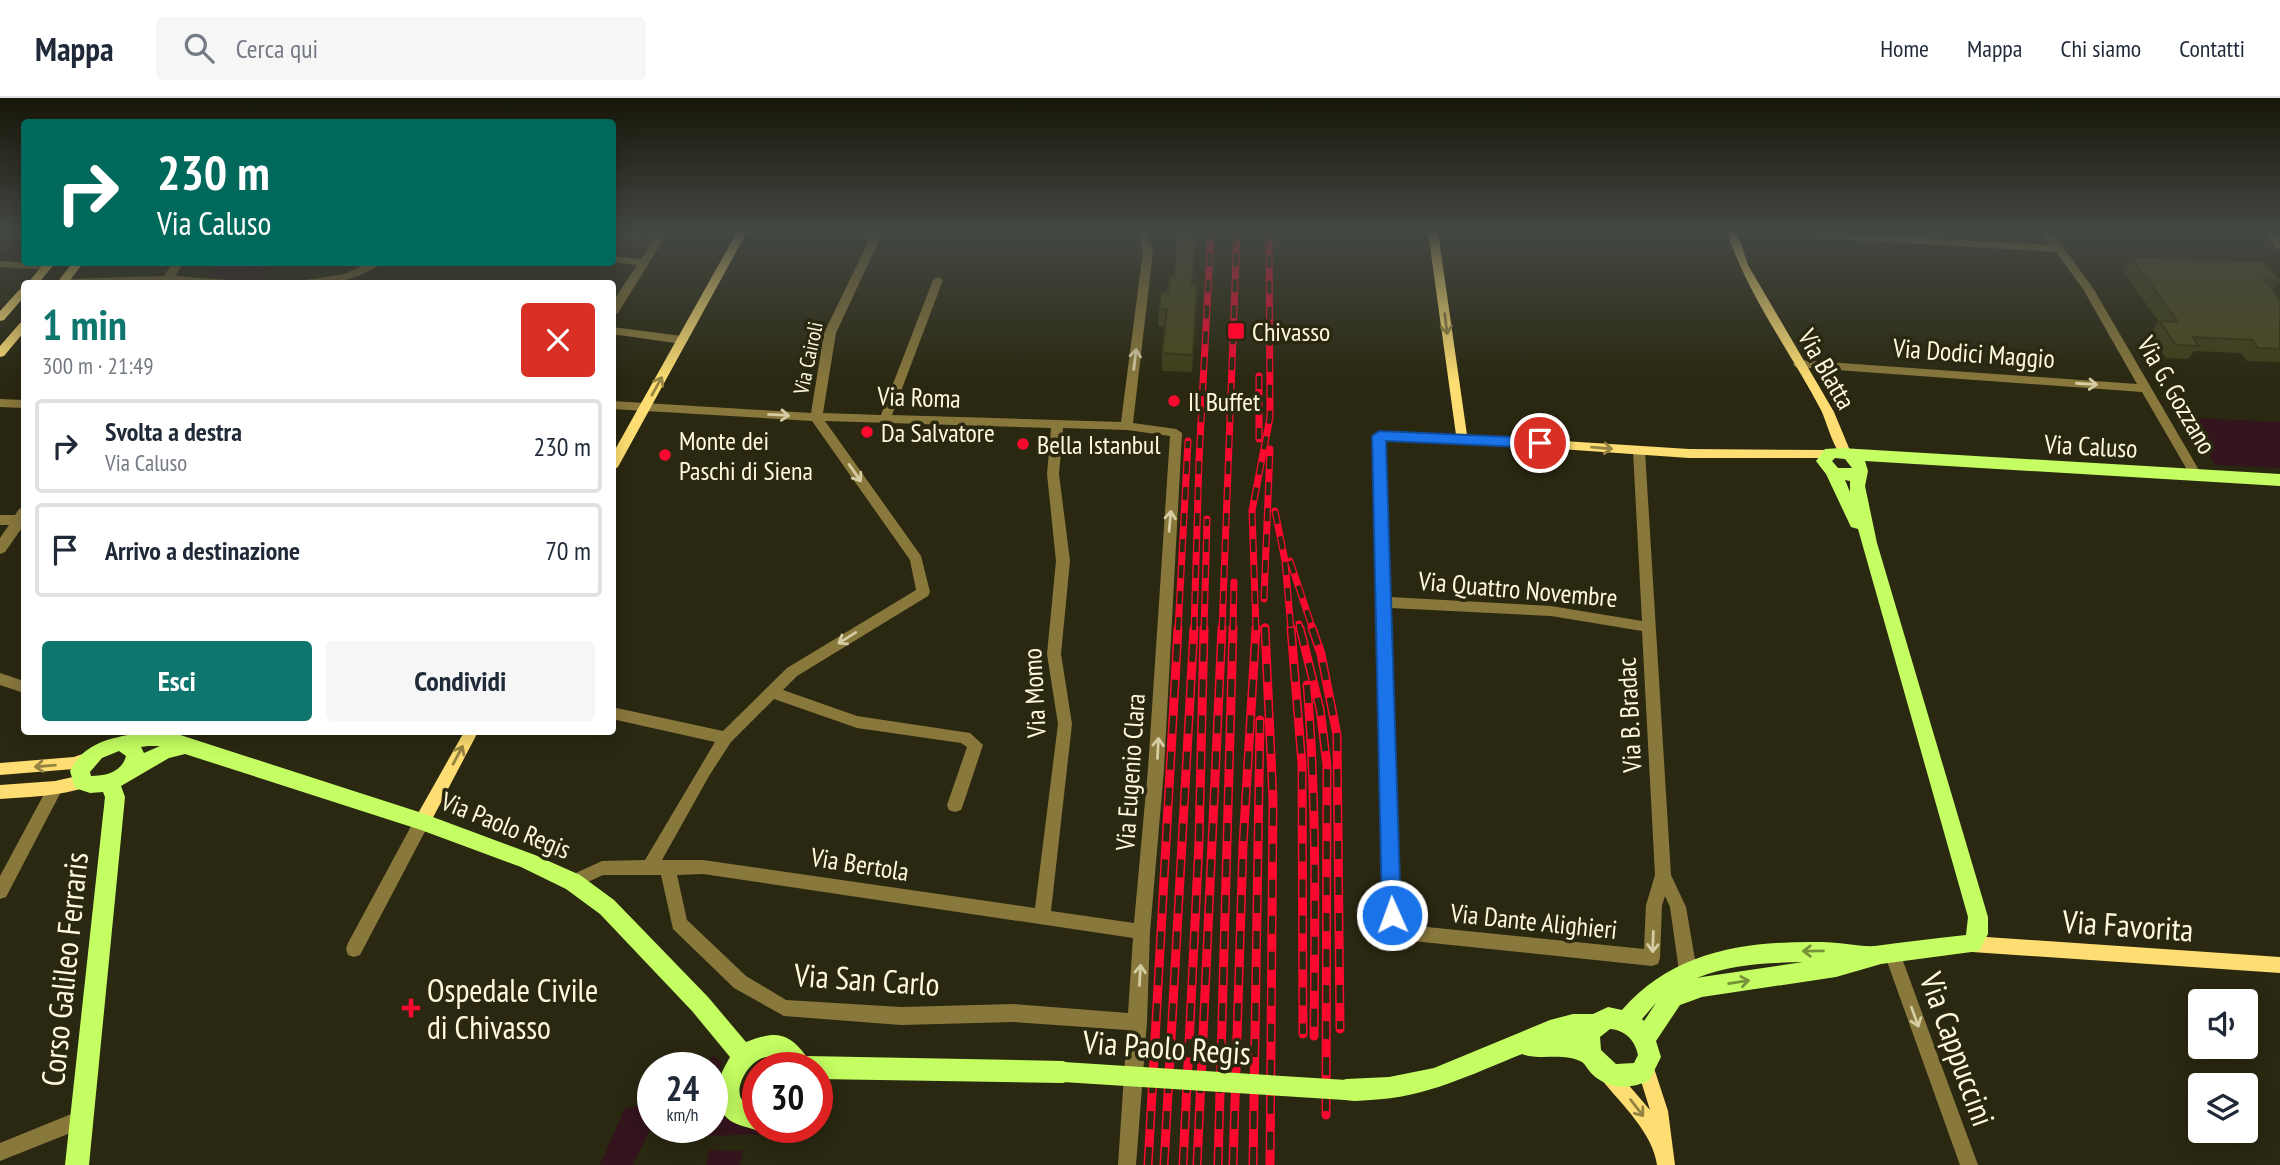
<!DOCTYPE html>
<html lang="it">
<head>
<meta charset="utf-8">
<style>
	body { margin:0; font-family:"PT Sans Narrow",sans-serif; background:#f6f6f7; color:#1f2937; height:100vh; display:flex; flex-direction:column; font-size:26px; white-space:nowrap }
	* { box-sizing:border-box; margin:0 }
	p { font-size:23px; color:#747a83 }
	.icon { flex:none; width:38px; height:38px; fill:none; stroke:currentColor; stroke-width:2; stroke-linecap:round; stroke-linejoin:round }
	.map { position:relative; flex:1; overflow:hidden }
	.side { position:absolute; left:21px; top:182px; width:595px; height:455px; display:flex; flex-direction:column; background:#fff; border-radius:7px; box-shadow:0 4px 18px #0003 }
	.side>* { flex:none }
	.guide { position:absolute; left:21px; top:21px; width:595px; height:147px; border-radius:7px; box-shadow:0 4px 18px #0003; background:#00695c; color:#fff; overflow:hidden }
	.buttons { position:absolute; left:2188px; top:891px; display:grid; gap:14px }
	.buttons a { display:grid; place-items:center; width:70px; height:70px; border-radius:7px; background:#fff; box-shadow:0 4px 18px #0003; font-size:35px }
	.speed { position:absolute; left:637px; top:954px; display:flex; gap:14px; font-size:35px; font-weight:700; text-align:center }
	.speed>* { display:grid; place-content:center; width:91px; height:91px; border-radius:50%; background:#fff; box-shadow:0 4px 18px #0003; line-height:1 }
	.speed small { font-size:18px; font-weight:400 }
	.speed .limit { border:10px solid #d22; background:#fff; color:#111 }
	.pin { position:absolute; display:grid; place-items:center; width:60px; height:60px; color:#fff; margin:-30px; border:4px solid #fff; border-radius:50%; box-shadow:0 2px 7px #0007 }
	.me { position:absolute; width:77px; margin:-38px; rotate:358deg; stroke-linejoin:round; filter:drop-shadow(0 0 5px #0008) }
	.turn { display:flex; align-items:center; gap:24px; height:147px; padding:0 21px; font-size:32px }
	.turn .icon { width:91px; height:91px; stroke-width:2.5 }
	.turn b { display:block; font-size:49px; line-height:60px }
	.round { display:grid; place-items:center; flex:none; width:74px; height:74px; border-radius:7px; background:#f6f6f7 }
	.summary { display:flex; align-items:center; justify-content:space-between; height:119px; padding:0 21px }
	h1 { font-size:42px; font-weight:800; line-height:52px; color:#0f766e }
	.cta { display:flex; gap:14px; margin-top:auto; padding:14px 21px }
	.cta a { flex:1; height:80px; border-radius:7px; background:#0f766e; color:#fff; font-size:28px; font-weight:800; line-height:80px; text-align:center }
	.cta a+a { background:#f6f6f7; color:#1f2937 }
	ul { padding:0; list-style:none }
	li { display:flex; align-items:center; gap:21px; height:94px; margin:0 14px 10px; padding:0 7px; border:4px solid #e0e1e3; border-radius:7px }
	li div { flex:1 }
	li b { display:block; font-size:26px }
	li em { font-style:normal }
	header { display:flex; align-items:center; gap:42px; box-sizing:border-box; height:98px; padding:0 35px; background:#fff; border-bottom:2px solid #e0e1e3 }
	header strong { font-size:33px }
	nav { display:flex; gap:38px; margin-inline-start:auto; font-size:24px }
	.search { width:490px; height:63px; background:#f6f6f7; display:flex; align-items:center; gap:18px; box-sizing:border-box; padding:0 24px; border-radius:7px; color:#747a83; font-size:26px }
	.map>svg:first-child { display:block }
</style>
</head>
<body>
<header>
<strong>Mappa</strong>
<div class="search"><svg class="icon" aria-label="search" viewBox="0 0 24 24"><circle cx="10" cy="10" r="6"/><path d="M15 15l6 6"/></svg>Cerca qui</div>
<nav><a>Home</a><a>Mappa</a><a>Chi siamo</a><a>Contatti</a></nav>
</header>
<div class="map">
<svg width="2280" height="1067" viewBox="0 0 2280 1067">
	<rect width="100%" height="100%" fill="#2a2811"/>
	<!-- green -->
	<path fill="#34141d" d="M0,134H24V162L0,161Z
		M220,165V164L275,165L261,181L207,179Z
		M2190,320L2280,324V370L2215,367Z
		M713,957L721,964L717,1002L724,1016L741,1029L757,1032L781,1029L773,1036L668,1039L672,1029H712V970L706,969Z
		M653,1005V1026L633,1067H600L625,1010Z
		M709,1052L743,1053L740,1067H706Z"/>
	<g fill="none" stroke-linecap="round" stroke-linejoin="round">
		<!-- street -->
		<path fill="#89783c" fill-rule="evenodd" d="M658,134H668L618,215L612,218V205L637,167L612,164V158L641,161Z
			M873,134H883L836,235L823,315L881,317L933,182L938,179L943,182L892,317L1121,324L1143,153L1138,134H1148L1153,153L1133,325L1176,331L1182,335L1164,671L1150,834L1147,924L1136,1067H1118L1127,932L1014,924L901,927L784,918L734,890L673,831L661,777H603L573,791L567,789L565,784L567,779L602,763L645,762L715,644L612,621V609L723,633L787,570L916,492L910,462L812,323L612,311V303L811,315L824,235ZM825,323L1051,330L1047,376L1056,463L1047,556L1058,626L1035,810L703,762H662L709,678L731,644L774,601L857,630L961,645L967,649L947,707L949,712L955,714L961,712L963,707L983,647L970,635L857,618L783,592L797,578L928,498L930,494L921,458ZM1063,330L1127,332L1170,338L1148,671L1134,825L1051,813L1072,626L1061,556L1070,463L1059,376ZM703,776L1133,840L1128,915L1014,906L901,909L786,902L746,878L687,822L677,777Z
			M1816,134L2051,147L2041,134H2052L2093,190L2203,379L2201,382H2193L2142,294L1795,269L1793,266L1799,262L2137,286L2083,191L2056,154L1818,140L1813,137Z
			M2264,134H2275L2280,141V151L2276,150Z
			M0,163L47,166L52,169L47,172L0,169Z
			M173,164H184L175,178L240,183L245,186L56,184L61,181L164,178Z
			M369,164H383C356,185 326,186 294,186L299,183L345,176Z
			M497,182L512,186L492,185Z
			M612,229L682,238L688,242L682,246L612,236Z
			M0,301L24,302V310L0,309Z
			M1379,334L1461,337L1467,341L1461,345L1385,342L1390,499L1551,508L1642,523L1633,353L1639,349L1645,353L1671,777L1686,809L1697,873L1694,879L1688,881L1682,879L1679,873L1670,809L1665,798L1662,807L1660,860L1658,866L1652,868L1413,843C1402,839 1388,827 1384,817L1373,338ZM1391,510L1551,518L1642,533L1655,777L1646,807L1644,851L1417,828L1400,814Z
			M24,409V427L5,454L0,456V440L9,427H0V417H15L19,411Z
			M0,575L24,583V595L0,587Z
			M55,683L60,685L63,690L6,799L0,801V778L50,685Z
			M422,717L428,719L430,724L360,857L354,859L348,857L346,851L348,845L416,719Z
			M1892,847L1898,849L1900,855L1978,1067H1960L1884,855L1886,849Z
			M81,1012L88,1014L90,1021L88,1028L0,1063V1045Z"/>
		<!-- secondary -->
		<path fill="#fede72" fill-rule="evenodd" d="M737,134H747L618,369L612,373V357Z
			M1428,134H1438L1467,337L1689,351L1827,352L1833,356L1827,360H1689L1457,344Z
			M1727,134H1737L1748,167L1834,314L1851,355L1849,358L1845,359C1834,355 1827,324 1821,312C1790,253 1748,198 1727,134Z
			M45,164H56L38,186H27Z
			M73,164H84L67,186H56Z
			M24,190V199L4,222L0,223V213L20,191Z
			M24,224V234L4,258L0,259V248L20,225Z
			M464,634H478L428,729L422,731L416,729L414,724L416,719Z
			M88,654L93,655L96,660L93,665L74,671L0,677V665L74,659Z
			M82,677L87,679L90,684L87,689C59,698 29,699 0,701V687L55,683Z
			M1972,838L2280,859V875L1972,854L1966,852L1964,846L1966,840Z
			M1646,961L1652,964L1668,1013L1675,1067H1657C1653,1035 1622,1007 1602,982L1599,976L1602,970L1608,967L1614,970L1650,1012L1637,970L1640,964Z"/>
		<!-- primary -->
		<path fill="#c4fe62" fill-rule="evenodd" d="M1841,350L2280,376V388L1865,363L1868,373L1865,388L1877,445L1988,819V836L1979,853L1881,866L1836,879L1702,899L1680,907L1656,943L1661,959L1649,983C1629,991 1609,992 1592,976C1589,973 1585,966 1582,964C1563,954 1540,963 1522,956C1472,976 1425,1000 1370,1002C1359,1003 1349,1004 1338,1000L1335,992L1338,984L1346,981L1389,979L1434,970L1550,922L1573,916H1593L1608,909L1622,912C1674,852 1747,843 1822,844C1839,844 1860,849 1875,848C1905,844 1936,840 1966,837L1968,819L1858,431L1851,429L1826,376L1816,363L1825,351ZM1835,360L1845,361L1852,370H1838L1832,363ZM1845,382L1850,383V394ZM1803,864L1702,879L1697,880C1730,866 1768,865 1803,864ZM1656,905L1644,923L1642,921L1655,906ZM1610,931C1625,932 1635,942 1638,957L1634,965L1616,966L1601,952L1600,939Z
			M141,634H171L422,715L535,757L580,777L614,802L708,899L746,944C774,933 788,933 806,958L1063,963L1071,966L1074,974L1071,982L1063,985L817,981V970H787C764,936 728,988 743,1003C746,1006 753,1008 758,1009V1029H766L758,1033C749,1029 734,1027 727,1020C708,1001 719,978 730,959L692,913L600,816L566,791L521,769L421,732L185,656L169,660L121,688L125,699L89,1067H65L105,699L103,694L90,695L75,690L70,673C86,642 112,641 141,634ZM148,648H160L144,655L141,649ZM119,653L126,658C122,674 106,678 91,678L90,674L102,660Z"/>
		<defs>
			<path id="rail-far1" d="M1259,278V341
				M1275,413L1285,463L1291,532
				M1290,463L1313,532
				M1264,501L1270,351
				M1299,526L1300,532
				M1265,529V532
				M1178,532L1188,343
				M1194,532L1199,362L1211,134
				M1204,532L1207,421
				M1222,532L1237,134
				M1233,532L1234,484
				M1256,532L1252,413L1270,319L1269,134"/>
			<path id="rail" d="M1265,530L1273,702L1270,1067
				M1291,530L1302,666L1303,936
				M1300,530L1320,611L1327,667L1326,1017
				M1312,530L1321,556L1337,637L1340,931
				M1307,587C1317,704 1315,821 1314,938
				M1148,1067L1178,530
				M1164,1067L1194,530
				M1183,1067L1199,744L1204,530
				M1197,1067L1222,530
				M1218,1067L1233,530
				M1233,1067L1243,747L1256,530
				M1253,1067L1260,622"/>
		</defs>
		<!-- rail-far1 casing -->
		<use href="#rail-far1" stroke="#fd082e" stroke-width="7"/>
		<!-- rail casing -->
		<use href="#rail" stroke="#fd082e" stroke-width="9"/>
		<!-- rail-far1 -->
		<use href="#rail-far1" stroke="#2a2811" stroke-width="4.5" stroke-dasharray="13" stroke-linecap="butt"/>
		<!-- rail -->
		<use href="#rail" stroke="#2a2811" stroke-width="6" stroke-dasharray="18" stroke-linecap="butt"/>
		<!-- primary-bridge -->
		<path stroke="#c4fe62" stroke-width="20" d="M1063,974L1346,992"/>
	</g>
	<!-- wall -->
	<path fill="#403f19" d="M612,134H655L644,151L612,148Z
		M2131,159L2280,183L2272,191L2280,201V264L2247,263L2241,255L2194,253L2188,261L2166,260L2149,236L2159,224L2122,172Z
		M1197,187L1192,274L1162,273V255L1165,229L1158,228L1159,211L1168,194Z"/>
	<!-- shaded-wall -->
	<path fill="#343314" d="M639,134H655L644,151Z"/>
	<!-- building -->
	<path fill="#4b491d" stroke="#343314" stroke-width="2" d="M1178,134H1196L1192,187H1197L1193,257L1162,255L1167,211H1159L1161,194H1168L1170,178H1174Z
		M2131,159L2264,164L2280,183L2264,182L2280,201V251L2258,250L2252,242L2193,239L2199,248L2176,247L2159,223L2178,224Z"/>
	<!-- one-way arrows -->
	<defs><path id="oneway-shaft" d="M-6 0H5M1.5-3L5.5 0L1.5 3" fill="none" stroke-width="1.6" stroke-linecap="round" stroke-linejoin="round" transform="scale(1.75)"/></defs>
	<g stroke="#948342">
		<use href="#oneway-shaft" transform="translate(1446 226) rotate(83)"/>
		<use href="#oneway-shaft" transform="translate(657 288) rotate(-61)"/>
		<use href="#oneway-shaft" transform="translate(1602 350) rotate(5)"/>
		<use href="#oneway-shaft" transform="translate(458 657) rotate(-62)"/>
		<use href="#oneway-shaft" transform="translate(45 668) rotate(175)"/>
		<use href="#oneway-shaft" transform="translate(1637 1010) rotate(52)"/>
	</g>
	<g stroke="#d6cca3">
		<use href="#oneway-shaft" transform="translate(1135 261) rotate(-83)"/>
		<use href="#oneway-shaft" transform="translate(2087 286) rotate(4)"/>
		<use href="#oneway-shaft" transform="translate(779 317) rotate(3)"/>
		<use href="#oneway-shaft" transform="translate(855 375) rotate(55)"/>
		<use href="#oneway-shaft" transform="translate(1170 423) rotate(-85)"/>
		<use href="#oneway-shaft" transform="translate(847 540) rotate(148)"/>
		<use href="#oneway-shaft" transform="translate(1158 650) rotate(-87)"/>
		<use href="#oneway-shaft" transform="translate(1653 844) rotate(92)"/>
		<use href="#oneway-shaft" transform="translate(1140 877) rotate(-87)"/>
		<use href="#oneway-shaft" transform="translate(1915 919) rotate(70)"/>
	</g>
	<g stroke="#77933a">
		<use href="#oneway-shaft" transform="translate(1813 853) rotate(179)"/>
		<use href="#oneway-shaft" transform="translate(1739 884) rotate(-9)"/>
	</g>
	<!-- sky -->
	<linearGradient id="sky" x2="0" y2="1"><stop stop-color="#171609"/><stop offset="0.47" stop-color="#444843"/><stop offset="1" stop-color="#444843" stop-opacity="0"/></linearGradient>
	<rect width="2280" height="284" fill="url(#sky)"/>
	<!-- route -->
	<path fill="#1a73e8" stroke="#114b97" stroke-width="2" d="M1379,333L1540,340L1547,345L1540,350L1386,343L1401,817L1398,823L1392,826L1385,823L1382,817L1372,338Z"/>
	<!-- markers -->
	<g fill="#fd082e" stroke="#2a2811" stroke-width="2.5">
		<rect x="1227" y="224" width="18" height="18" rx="3.5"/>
		<circle cx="1174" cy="303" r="7"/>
		<circle cx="867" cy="334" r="7"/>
		<circle cx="1023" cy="346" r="7"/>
		<circle cx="665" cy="357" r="7"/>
		<path d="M407.5 899.5h7v7h7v7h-7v7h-7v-7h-7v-7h7z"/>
	</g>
	<g text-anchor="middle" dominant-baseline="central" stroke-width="7" stroke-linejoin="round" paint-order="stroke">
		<!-- far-street labels -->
		<g font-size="21" fill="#fffadb" stroke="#2a2811">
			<text transform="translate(808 260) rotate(-78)">Via Cairoli</text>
		</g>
		<!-- poi labels -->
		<g font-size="26" fill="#fffadb" stroke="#2a2811" text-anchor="start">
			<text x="1252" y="233">Chivasso</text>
			<text x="1188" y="303">Il Buffet</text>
			<text x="881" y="334">Da Salvatore</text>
			<text x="679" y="342">Monte dei<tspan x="679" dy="30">Paschi di Siena</tspan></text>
			<text x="1037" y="346">Bella Istanbul</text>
		</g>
		<!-- street labels -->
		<g font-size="26" fill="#fffadb" stroke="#2a2811">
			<text transform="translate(1974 255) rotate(4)">Via Dodici Maggio</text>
			<text transform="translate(1827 271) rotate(60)">Via Blatta</text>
			<text transform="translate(2177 297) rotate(60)">Via G. Gozzano</text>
			<text transform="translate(919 299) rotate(2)">Via Roma</text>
			<text transform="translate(2091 348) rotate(3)">Via Caluso</text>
			<text transform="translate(1518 491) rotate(5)">Via Quattro Novembre</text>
			<text transform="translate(1034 595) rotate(-93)">Via Momo</text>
			<text transform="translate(1629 617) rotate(-93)">Via B. Bradac</text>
			<text transform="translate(1130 674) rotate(-86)">Via Eugenio Clara</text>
			<text transform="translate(506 727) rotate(22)">Via Paolo Regis</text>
			<text transform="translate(860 766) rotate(9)">Via Bertola</text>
			<text transform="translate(1534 823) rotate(6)">Via Dante Alighieri</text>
		</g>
		<!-- near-street labels -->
		<g font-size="32" fill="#fffadb" stroke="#2a2811">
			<text transform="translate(2128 827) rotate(4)">Via Favorita</text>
			<text transform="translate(64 871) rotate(-84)">Corso Galileo Ferraris</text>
			<text transform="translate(867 881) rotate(4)">Via San Carlo</text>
			<text transform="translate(1167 949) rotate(4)">Via Paolo Regis</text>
			<text transform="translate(1958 951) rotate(70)">Via Cappuccini</text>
		</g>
		<!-- near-poi labels -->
		<g font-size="32" fill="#fffadb" stroke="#2a2811" text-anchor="start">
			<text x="427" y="892">Ospedale Civile<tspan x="427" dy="37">di Chivasso</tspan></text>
		</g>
	</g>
</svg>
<div class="buttons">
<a><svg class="icon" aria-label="sound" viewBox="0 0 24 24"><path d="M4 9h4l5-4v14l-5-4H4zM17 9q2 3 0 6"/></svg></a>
<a><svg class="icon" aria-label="layers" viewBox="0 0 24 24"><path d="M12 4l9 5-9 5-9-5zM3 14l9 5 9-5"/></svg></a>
</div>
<div class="speed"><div>24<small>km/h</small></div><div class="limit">30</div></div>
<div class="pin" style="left:1540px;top:345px;background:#d93025"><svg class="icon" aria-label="arrive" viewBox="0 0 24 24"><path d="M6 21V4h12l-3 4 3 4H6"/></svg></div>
<svg class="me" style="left:1392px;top:817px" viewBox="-20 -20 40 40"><circle r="17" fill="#1a73e8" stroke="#fff" stroke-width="3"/><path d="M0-11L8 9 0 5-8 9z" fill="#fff"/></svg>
<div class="guide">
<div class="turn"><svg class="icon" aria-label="right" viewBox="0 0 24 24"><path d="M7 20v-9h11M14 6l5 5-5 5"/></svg><div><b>230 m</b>Via Caluso</div></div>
</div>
<section class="side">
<div class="summary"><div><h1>1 min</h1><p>300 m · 21:49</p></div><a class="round" style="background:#d93025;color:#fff"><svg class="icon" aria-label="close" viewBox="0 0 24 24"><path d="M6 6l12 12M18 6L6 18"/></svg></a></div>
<ul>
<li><svg class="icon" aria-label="right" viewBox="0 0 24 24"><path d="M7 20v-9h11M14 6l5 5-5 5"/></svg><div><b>Svolta a destra</b><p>Via Caluso</p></div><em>230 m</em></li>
<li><svg class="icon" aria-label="arrive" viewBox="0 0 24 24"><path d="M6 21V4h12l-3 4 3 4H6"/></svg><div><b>Arrivo a destinazione</b></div><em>70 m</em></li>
</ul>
<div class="cta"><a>Esci</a><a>Condividi</a></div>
</section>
</div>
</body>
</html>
